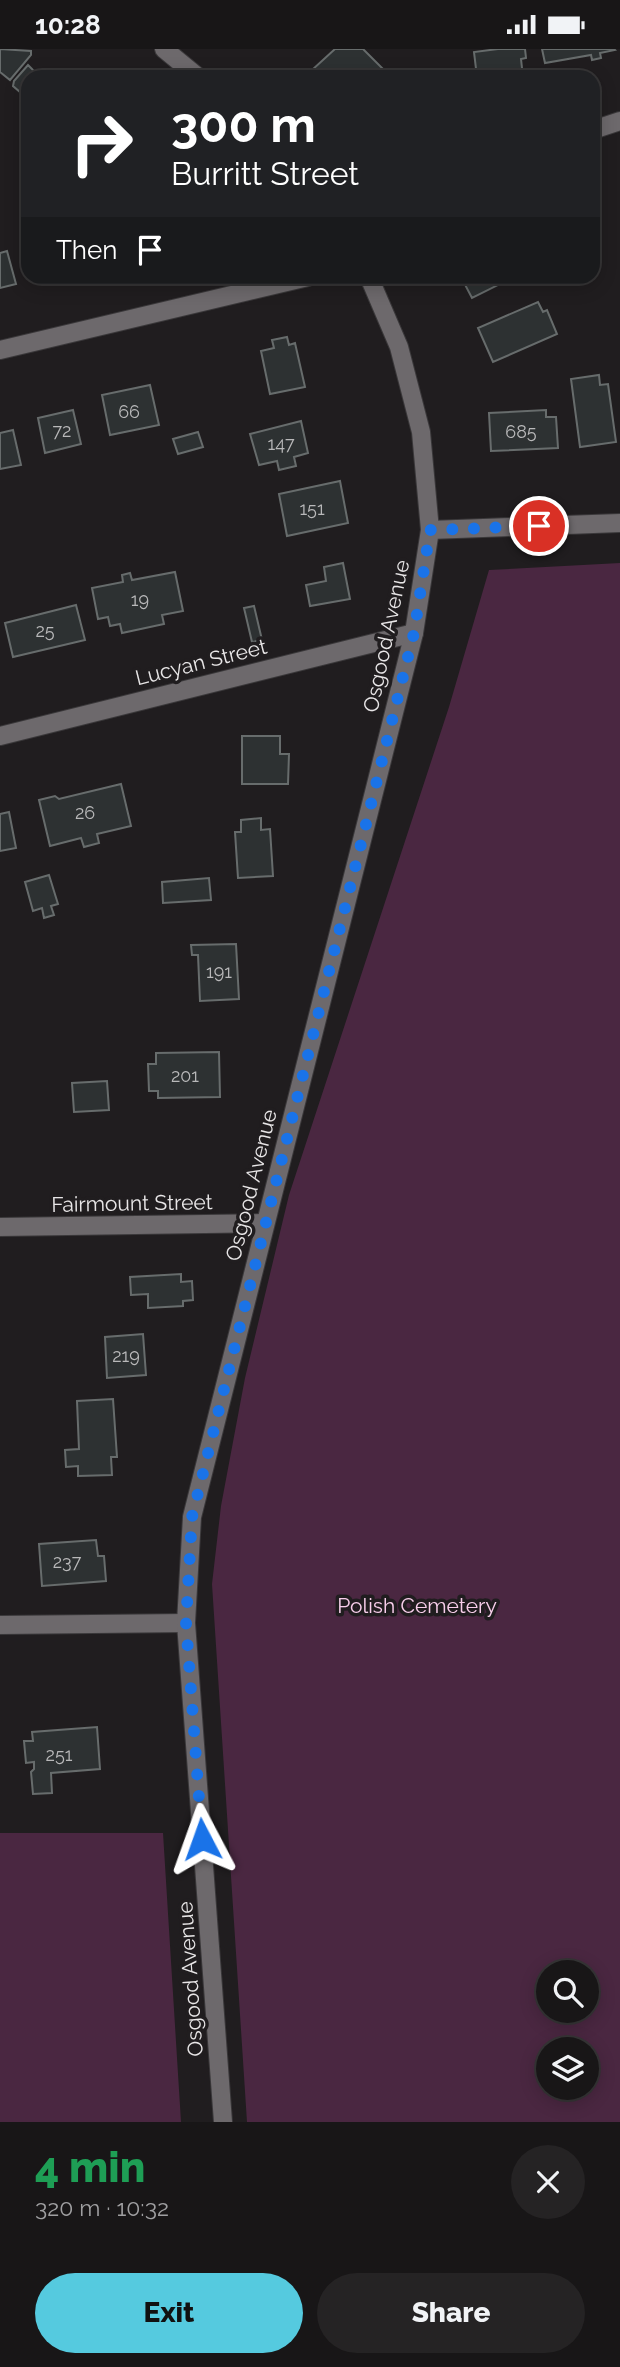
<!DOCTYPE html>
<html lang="en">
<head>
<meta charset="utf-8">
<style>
	body { margin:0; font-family:Raleway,sans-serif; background:#252324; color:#f1f3f6; height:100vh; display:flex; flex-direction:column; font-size:26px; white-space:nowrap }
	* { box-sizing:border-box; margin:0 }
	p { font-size:23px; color:#9f9fa1 }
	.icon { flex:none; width:38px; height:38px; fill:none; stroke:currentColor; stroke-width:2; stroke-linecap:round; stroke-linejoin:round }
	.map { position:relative; height:2073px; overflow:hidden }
	.drawer { display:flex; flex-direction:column; background:#181617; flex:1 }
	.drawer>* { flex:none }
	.top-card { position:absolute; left:21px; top:21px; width:579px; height:214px; border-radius:21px; box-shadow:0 4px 18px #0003,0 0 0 2px #363536; background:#202124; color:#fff; overflow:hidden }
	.controls { position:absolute; left:536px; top:1911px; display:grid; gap:14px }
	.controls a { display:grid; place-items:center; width:63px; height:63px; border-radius:50%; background:#181617; box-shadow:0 4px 18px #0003,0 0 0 2px #363536; font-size:35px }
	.pin { position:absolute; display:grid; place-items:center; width:60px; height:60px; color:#fff; margin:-30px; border:4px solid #fff; border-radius:50%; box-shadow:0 2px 7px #0007 }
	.me { position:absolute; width:77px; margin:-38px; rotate:356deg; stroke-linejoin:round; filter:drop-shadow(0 0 5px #0008) }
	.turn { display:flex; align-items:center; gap:24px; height:147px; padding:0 35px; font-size:32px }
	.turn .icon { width:91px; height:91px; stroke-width:2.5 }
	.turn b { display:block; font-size:49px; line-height:60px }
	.then { display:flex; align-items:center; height:66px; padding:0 35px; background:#0003; gap:14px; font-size:26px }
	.round { display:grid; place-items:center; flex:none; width:74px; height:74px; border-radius:37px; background:#252324 }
	.headline { display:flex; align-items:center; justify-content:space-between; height:119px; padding:0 35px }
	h1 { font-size:42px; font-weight:800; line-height:52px; color:#1e9e55 }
	.cta { display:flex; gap:14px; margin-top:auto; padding:14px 35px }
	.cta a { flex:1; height:80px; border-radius:42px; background:#55cadf; color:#111; font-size:28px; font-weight:800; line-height:80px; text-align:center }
	.cta a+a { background:#252324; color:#f1f3f6 }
	.status { display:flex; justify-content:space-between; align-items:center; height:49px; padding:0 35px; background:#181617; direction:ltr }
	.status svg { height:19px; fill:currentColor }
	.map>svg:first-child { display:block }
</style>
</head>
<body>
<div class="status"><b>10:28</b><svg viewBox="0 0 49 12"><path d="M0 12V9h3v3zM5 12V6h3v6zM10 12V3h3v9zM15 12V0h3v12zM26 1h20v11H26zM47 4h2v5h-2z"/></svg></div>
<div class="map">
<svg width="620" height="2073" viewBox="0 0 620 2073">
	<rect width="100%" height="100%" fill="#201d1f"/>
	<!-- green -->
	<path fill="#4a2741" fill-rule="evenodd" d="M620,514V2073H247L212,1535L221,1457L245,1329L289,1146L449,658L489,521ZM548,1923H586V1962H548ZM548,2000H586V2039H548Z
		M0,1784H163L181,2073H0Z"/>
	<!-- building -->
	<path fill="#2d3132" stroke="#676c6c" stroke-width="2" d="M0,0L31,2V6L10,31L0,23Z
		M335,0H363L383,20L375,28H319L312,21Z
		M498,0H525L526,9L521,10L523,28H477L474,3Z
		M542,0H614L615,1L600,4L601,9L592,11L591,6L545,14Z
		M28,16L36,24L33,28H28V33L20,43L13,37L14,32Z
		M7,202L16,235L0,239V204Z
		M461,228H514L472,249Z
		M538,253L543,263L547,261L557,285L493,313L478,279Z
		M287,288L289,296L295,294L305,338L270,345L261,302L274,299L272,291Z
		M599,326L600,336L608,335L616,393L580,398L571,330Z
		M150,336L159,376L110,386L102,346Z
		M73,361L81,395L45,404L38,369Z
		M546,361V368H556L558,399L491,402L489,364Z
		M301,372L308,404L294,408L296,417L279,421L277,412L259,416L250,385Z
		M13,381L21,416L0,420V384Z
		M198,383L203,398L178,405L173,390Z
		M340,432L348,474L287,487L279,445Z
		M343,514L350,550L310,557L306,536L326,532L324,518Z
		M175,523L183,562L162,566L164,575L122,584L120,575L110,577L108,568L98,570L92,539L123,533L122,526L130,524L132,531Z
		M76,556L85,591L13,608L5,574Z
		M254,557L262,591L252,593L244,559Z
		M242,687H280V705H289L288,735H242Z
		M121,735L131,777L97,785L99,794L84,798L81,789L50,797L39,751L55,747L59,750Z
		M9,763L16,799L0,802V765Z
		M261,769V781L270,780L273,827L238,829L235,783H241V771Z
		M49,826L58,855L51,857L54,866L44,869L42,859L33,862L25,833Z
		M209,829L211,851L163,854L162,833Z
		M236,895L239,950L200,952L198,906H192L191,896Z
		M219,1003L220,1048L158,1049V1042H149L148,1015H156V1004Z
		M107,1032L109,1061L74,1063L72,1034Z
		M181,1225V1233L192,1232L193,1251L183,1252V1257L148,1259V1245L131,1246L130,1228Z
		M143,1285L146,1326L107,1329L105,1288Z
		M113,1350L117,1408H111L112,1426L78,1427V1417L66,1418L65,1401L79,1400L77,1352Z
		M96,1491L98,1507H104L106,1532L42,1537L39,1495Z
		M97,1678L100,1720L51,1724L52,1744L33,1745L31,1723L34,1720V1713L26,1714L24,1692H33L32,1683Z"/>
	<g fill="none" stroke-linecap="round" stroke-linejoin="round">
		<defs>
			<path id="minor" d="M593,81L620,72
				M0,301L308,228
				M0,687L414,584
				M0,1178L265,1174
				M0,1576L186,1574"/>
			<path id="tertiary" d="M164,0L198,28
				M430,481L620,474
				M223,2073L186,1574L192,1468L414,584L430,481L421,383L399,298L369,228"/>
		</defs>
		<!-- minor casing -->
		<use href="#minor" stroke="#3a383a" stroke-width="20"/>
		<!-- tertiary casing -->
		<use href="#tertiary" stroke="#3a383a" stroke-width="20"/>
		<!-- minor -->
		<use href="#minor" stroke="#6d696c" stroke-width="18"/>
		<!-- tertiary -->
		<use href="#tertiary" stroke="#6d696c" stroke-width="18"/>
	</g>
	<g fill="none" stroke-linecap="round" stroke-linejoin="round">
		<!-- route -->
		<path stroke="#1a73e8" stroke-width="12" stroke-dasharray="0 21.6" d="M202,1790L186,1574L192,1468L414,584L430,481L539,477"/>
	</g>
	<g text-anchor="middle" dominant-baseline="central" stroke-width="7" stroke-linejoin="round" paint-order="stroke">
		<!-- number labels -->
		<g font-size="18" fill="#b9b9ba">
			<text x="129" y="362">66</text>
			<text x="62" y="381">72</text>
			<text x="521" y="382">685</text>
			<text x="281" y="394">147</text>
			<text x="312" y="459">151</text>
			<text x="140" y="550">19</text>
			<text x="45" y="581">25</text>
			<text x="85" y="763">26</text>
			<text x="219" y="922">191</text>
			<text x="185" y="1026">201</text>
			<text x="126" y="1306">219</text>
			<text x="67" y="1512">237</text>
			<text x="59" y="1705">251</text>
		</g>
		<!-- street labels -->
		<g font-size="21" fill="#e8e6e7" stroke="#201d1f">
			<text transform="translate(386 587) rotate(-78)">Osgood Avenue</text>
			<text transform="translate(201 613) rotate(-14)">Lucyan Street</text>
			<text transform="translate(251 1136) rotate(-76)">Osgood Avenue</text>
			<text transform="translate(132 1154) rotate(-1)">Fairmount Street</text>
			<text transform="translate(190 1930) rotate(-94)">Osgood Avenue</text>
		</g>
		<!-- park labels -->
		<g font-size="21" fill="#f8ceeb" stroke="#201d1f">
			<text x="417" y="1556">Polish Cemetery</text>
		</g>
	</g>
</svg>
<div class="controls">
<a><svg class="icon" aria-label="search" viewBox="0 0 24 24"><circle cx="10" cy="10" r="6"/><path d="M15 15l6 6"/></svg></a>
<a><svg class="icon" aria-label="layers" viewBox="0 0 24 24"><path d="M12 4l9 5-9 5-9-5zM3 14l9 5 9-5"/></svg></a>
</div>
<div class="pin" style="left:539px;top:477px;background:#d93025"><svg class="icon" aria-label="arrive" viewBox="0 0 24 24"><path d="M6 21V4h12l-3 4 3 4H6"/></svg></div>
<svg class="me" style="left:202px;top:1790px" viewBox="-20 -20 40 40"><path d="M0-17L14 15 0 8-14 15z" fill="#1a73e8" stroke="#fff" stroke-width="4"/></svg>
<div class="top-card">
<div class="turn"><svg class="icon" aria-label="right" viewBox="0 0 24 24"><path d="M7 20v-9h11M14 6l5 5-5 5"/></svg><div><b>300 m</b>Burritt Street</div></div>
<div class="then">Then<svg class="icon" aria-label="arrive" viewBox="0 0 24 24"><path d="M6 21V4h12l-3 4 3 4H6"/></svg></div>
</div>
</div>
<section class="drawer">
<div class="headline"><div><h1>4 min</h1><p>320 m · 10:32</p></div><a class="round"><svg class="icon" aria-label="close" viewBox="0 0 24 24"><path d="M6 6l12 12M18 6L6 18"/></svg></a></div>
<div class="cta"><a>Exit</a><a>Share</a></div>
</section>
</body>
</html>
